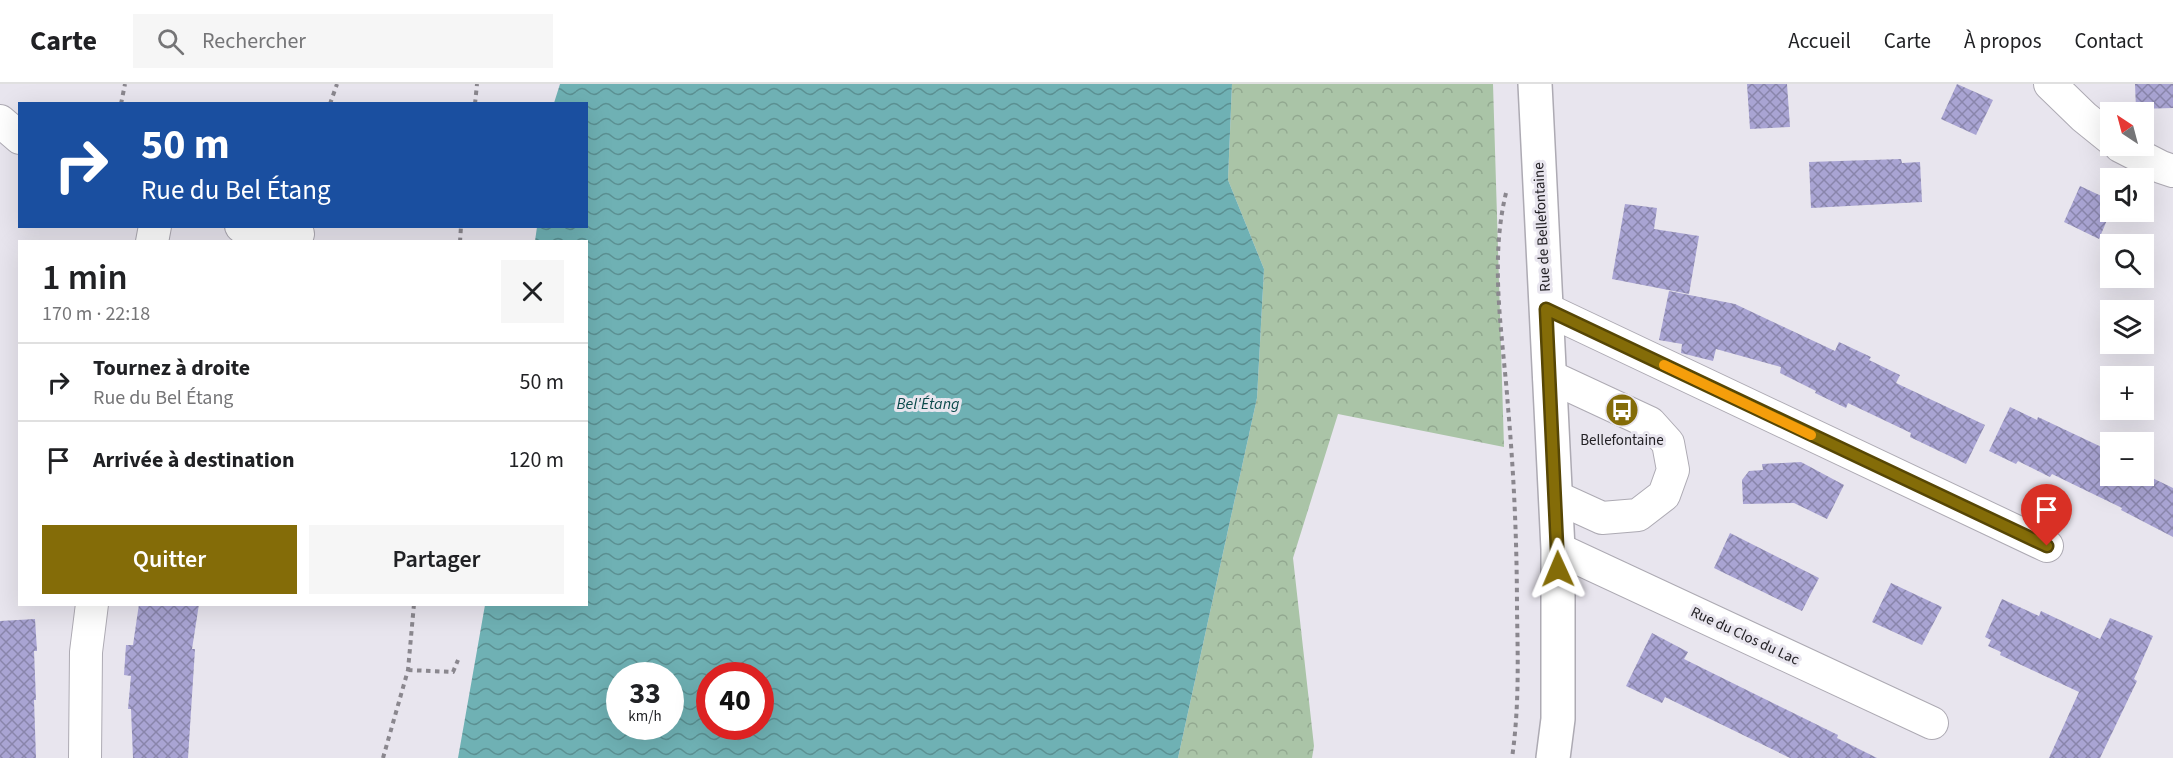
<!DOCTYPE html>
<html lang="fr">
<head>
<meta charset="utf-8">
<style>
	body { margin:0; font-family:"Source Sans 3",sans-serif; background:#f6f6f6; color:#202124; height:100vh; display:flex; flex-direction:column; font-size:22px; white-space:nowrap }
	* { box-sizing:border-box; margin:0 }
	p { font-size:20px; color:#757577 }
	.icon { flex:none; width:33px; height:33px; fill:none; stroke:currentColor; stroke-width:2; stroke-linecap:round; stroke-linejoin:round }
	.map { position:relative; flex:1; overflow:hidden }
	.side { position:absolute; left:18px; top:156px; width:570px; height:366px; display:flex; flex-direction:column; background:#fff; border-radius:0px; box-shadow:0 6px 24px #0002 }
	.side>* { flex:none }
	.guide { position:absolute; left:18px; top:18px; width:570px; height:126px; border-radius:0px; box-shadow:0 6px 24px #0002; background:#1a4fa0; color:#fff; overflow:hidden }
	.needle { width:39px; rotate:324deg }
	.fabs { position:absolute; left:2100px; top:18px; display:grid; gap:12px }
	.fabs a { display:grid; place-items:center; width:54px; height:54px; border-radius:0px; background:#fff; box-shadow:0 6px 24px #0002; font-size:30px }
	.speed { position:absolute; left:606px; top:578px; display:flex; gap:12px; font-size:30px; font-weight:700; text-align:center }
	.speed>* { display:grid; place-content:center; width:78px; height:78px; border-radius:50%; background:#fff; box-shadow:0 6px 24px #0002; line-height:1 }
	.speed small { font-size:15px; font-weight:400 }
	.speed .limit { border:9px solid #d22; background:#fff; color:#111 }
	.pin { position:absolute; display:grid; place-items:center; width:51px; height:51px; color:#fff; margin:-62px -26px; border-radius:50% 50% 50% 0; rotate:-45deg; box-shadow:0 0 6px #0007 }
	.pin .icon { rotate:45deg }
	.me { position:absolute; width:66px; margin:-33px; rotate:359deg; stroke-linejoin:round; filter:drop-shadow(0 0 4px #0008) }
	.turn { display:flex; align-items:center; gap:21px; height:126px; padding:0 24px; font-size:27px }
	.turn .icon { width:78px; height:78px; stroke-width:2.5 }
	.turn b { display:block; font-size:42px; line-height:51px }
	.round { display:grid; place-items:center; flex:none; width:63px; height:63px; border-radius:0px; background:#f6f6f6 }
	.headline { display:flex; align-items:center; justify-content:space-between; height:102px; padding:0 24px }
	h1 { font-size:36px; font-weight:600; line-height:45px }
	.button { display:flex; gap:12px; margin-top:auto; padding:12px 24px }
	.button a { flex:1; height:69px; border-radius:0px; background:#846c08; color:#fff; font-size:24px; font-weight:600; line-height:69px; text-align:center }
	.button a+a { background:#f6f6f6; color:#202124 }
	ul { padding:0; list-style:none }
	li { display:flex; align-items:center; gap:18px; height:78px; padding:0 24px; border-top:2px solid #e0e0e0 }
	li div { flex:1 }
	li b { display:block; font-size:22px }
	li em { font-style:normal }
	header { display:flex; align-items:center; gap:36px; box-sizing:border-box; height:84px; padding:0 30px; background:#fff; border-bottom:2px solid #e0e0e0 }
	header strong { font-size:28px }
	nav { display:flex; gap:33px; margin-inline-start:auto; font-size:21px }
	.search { width:420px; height:54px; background:#f6f6f6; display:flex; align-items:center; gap:15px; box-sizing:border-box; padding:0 21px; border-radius:0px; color:#757577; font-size:22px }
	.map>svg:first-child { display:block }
</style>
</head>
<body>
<header>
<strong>Carte</strong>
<div class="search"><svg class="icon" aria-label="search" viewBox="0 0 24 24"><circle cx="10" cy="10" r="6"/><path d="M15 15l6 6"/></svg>Rechercher</div>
<nav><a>Accueil</a><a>Carte</a><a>À propos</a><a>Contact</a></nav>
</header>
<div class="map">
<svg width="2173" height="674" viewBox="0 0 2173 674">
	<defs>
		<pattern id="forest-crowns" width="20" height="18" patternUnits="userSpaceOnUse" patternTransform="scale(1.5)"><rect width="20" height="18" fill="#aac4a7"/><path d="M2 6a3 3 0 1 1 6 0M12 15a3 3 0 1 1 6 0" fill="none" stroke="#92a890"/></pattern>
		<pattern id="water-waves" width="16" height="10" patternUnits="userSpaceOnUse" patternTransform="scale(1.5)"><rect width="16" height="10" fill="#6fb1b4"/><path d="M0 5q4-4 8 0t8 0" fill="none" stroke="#5b9092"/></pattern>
		<pattern id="building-cross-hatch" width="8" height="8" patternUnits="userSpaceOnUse" patternTransform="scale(1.5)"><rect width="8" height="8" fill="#a9a4d3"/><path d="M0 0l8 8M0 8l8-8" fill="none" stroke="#8985ab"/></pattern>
	</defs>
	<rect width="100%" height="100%" fill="#e8e5ee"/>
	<!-- forest -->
	<path fill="url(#forest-crowns)" d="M1232,0H1493L1504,363L1338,330L1293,474L1314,662L1312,674H1178L1257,314L1264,185L1228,96Z"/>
	<!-- water -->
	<path fill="url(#water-waves)" fill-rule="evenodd" d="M560,0H1232L1228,96L1264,185L1257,314L1178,674H458L485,521L586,520V158L535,157L537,143L586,142V20L554,19ZM620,591H670V642H620ZM710,591H760V642H710Z"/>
	<!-- building -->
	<path fill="url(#building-cross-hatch)" d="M1747,0H1787L1790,43L1750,45Z
		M1957,0L1993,16L1976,51L1941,35Z
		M2135,0H2173V24L2136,25Z
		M1901,75L1902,79L1920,78L1922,118L1811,124L1809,78Z
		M2080,102L2110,116V129L2099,155L2064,138Z
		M1625,120L1657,124L1654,145L1699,152L1689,210L1612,195Z
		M1669,207L1735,220L1835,267L1839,258L1871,273L1869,276L1900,291L1896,299L1985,341L1966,380L1910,353L1911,349L1848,319L1846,324L1815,309L1816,307L1780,289L1781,283L1716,265L1713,277L1681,269L1682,260L1659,256Z
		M2010,323L2037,336L2038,333L2110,367V392L2144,390L2173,404V453L2121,426L2122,424L2052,390L2050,393L2018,377L2016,380L1989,367Z
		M1801,378L1844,401L1827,435L1794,419L1743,420L1742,396L1749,387L1763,386L1762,380Z
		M1730,449L1819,494L1802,527L1714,484Z
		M1891,499L1942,523L1922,561L1872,538Z
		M2002,515L2039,532L2041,527L2100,555L2110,534L2153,552L2134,595L2137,597L2100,674H2049L2079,608L2000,571L2001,568L1988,562L1991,556L1985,553Z
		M139,520H199L192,565H195L188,674H133L131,625H128L131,592L124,591L126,561H133Z
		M35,535L37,567H34L36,616H34L36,674H0V537Z
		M1652,549L1688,568L1684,575L1838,651L1837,654L1877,674H1790L1665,613L1662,619L1626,602Z"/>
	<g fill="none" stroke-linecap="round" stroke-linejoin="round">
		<defs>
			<path id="street" d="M2050,0L2084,33L2110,54
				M0,37L20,54
				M2120,62L2161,83L2173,87
				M241,142L298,150
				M152,158L155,142
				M1546,225L2047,462
				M1549,292L1650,339L1668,359L1673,386L1664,411L1638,431L1602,434L1556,413
				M1558,465L1932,639
				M85,674L86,568L92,520"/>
			<path id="secondary" d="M1535,0L1558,465V635L1553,674"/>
		</defs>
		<!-- street casing -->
		<use href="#street" stroke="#adaab3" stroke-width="34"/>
		<!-- secondary casing -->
		<use href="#secondary" stroke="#adaab3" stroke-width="36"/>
		<!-- path -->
		<path stroke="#8a878e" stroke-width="4" stroke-dasharray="4.5 4.5" stroke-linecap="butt" d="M121,20L125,0
			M330,20L337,0
			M475,20L477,0
			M1506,109C1489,179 1503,252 1508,323C1514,391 1517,459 1517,528C1518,577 1519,626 1512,674
			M460,158L461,142
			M408,586L453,588L458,576
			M383,674L408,586L414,520"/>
		<!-- street -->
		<use href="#street" stroke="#fff" stroke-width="32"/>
		<!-- secondary -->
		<use href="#secondary" stroke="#fff" stroke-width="33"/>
	</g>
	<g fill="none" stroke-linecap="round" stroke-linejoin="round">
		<defs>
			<path id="route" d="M1558,485L1546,225L2047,462"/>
		</defs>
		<!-- route casing -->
		<use href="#route" stroke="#564605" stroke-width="15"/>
		<!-- route -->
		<use href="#route" stroke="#846c08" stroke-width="10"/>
		<!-- slow -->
		<path stroke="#f59e0b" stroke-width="10" d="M1664,281L1811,351"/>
	</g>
	<!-- icons -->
	<defs>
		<symbol id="bus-disc" viewBox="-11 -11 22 22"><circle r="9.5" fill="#846c08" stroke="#e8e5ee"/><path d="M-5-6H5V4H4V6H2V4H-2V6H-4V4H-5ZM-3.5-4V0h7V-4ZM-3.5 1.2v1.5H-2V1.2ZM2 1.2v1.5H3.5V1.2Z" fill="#fff"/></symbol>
	</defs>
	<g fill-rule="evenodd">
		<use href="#bus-disc" x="1603" y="307" width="38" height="38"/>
	</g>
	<g text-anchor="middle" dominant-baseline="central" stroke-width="6" stroke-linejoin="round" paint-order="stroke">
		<!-- street labels -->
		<g font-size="15" fill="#232125" stroke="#e8e5ee">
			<text transform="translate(1542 143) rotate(-93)">Rue de Bellefontaine</text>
			<text transform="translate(1745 552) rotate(25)">Rue du Clos du Lac</text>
		</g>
		<!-- poi labels -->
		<g font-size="15" fill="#232125" stroke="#e8e5ee">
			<text x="1622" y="356">Bellefontaine</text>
		</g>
		<!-- water labels -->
		<g font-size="16" font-style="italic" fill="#0b494b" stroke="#e8e5ee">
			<text x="928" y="320">Bel'Étang</text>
		</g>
	</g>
</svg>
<div class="fabs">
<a><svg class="needle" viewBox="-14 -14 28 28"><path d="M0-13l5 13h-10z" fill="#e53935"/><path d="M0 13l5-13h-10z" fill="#757577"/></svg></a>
<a><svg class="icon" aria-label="sound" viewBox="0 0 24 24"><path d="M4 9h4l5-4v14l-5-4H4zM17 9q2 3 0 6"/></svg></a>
<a><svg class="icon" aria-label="search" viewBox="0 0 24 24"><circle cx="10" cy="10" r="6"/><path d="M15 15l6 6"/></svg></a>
<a><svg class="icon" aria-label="layers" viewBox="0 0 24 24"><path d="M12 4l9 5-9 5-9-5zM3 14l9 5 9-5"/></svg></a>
<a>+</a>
<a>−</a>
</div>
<div class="speed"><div>33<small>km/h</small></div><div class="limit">40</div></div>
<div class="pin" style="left:2047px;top:462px;background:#d93025"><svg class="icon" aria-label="arrive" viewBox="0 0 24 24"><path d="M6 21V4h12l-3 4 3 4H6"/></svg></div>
<svg class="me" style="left:1558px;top:485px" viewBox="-20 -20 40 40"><path d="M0-17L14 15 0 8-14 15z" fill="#846c08" stroke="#fff" stroke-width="4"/></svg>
<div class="guide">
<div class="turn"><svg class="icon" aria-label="right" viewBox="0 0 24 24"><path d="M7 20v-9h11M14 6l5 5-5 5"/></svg><div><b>50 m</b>Rue du Bel Étang</div></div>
</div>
<section class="side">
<div class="headline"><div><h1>1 min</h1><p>170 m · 22:18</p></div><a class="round"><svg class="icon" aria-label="close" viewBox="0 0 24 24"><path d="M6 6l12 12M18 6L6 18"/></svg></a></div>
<ul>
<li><svg class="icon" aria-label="right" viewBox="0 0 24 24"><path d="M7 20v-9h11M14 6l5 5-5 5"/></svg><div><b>Tournez à droite</b><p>Rue du Bel Étang</p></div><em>50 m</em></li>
<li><svg class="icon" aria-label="arrive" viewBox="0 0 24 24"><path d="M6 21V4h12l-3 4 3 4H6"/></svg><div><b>Arrivée à destination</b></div><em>120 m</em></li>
</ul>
<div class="button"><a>Quitter</a><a>Partager</a></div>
</section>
</div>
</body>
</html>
